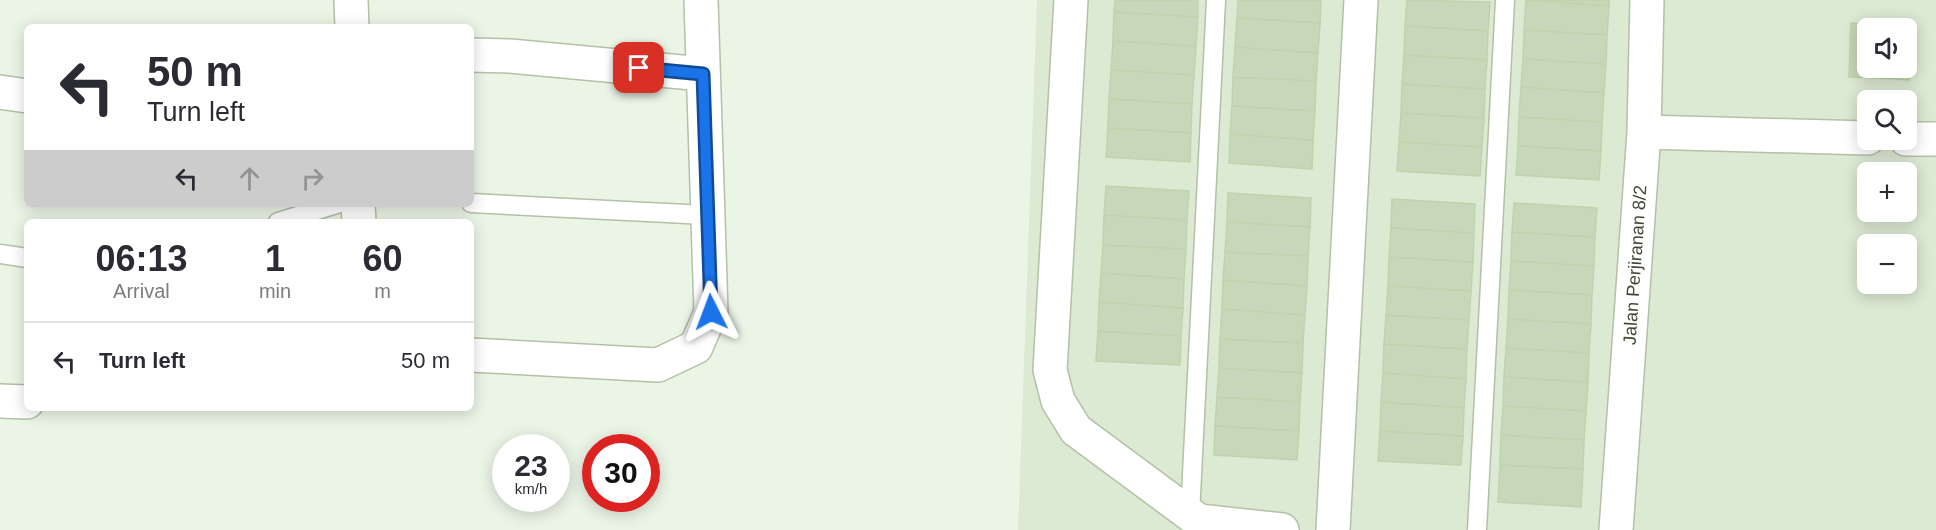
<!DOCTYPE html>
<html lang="en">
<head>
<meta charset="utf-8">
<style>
	body { margin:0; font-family:Arial,sans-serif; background:#f2f2f3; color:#2b2b33; height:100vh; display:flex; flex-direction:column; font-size:22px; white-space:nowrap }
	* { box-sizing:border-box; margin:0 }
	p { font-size:20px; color:#7c7c81 }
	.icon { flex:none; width:33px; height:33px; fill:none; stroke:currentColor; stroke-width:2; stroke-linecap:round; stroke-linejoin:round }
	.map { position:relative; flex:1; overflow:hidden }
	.panel { position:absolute; left:24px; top:219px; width:450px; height:192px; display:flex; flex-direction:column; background:#fff; border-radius:9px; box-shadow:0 3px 15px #0003 }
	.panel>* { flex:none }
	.guide { position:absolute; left:24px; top:24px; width:450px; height:183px; border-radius:9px; box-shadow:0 3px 15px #0003; background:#fff; color:#2b2b33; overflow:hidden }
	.fabs { position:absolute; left:1857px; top:18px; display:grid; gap:12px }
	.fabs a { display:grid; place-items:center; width:60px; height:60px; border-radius:9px; background:#fff; box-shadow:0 3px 15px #0003; font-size:30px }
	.speed { position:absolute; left:492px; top:434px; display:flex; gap:12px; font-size:30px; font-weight:700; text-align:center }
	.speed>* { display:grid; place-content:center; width:78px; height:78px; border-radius:50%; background:#fff; box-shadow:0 3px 15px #0003; line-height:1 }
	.speed small { font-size:15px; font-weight:400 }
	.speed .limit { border:9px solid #d22; background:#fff; color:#111 }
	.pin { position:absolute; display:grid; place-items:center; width:51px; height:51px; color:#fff; margin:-26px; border-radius:12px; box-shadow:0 3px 9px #0006 }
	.me { position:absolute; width:66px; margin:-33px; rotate:357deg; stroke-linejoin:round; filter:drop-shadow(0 0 4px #0008) }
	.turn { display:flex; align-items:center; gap:21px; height:126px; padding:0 24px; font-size:27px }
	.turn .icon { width:78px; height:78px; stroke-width:2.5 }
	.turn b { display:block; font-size:42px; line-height:51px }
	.lanes { display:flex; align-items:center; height:57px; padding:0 24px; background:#0003; justify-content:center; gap:30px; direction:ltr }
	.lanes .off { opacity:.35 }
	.eta { display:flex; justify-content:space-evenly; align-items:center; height:102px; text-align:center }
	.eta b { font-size:36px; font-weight:800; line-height:42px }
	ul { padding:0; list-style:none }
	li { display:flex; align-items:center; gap:18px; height:78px; padding:0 24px; border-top:2px solid #e1e1e2 }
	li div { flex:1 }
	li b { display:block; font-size:22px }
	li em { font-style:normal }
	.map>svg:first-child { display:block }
</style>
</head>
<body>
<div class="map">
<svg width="1936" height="530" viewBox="0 0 1936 530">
	<rect width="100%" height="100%" fill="#ebf5e6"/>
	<!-- residential -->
	<path fill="#dce9d3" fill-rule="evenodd" d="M1037,0H1936V530H1018ZM1868,28H1906V68H1868ZM1868,100H1906V140H1868ZM1868,172H1906V212H1868ZM1868,244H1906V284H1868Z"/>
	<!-- building -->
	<path fill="#c8d7ba" stroke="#bfd3ac" stroke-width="1.5" d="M1115,0H1198V17L1114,12Z
		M1238,0H1321L1320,23L1237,18Z
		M1407,0L1490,2L1488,31L1405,26Z
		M1526,0H1609V6Z
		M1526,0L1609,6L1607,35L1524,30Z
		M1114,12L1198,17L1196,46L1113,41Z
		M1237,18L1320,23L1318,53L1235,47Z
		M1851,23L1881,25V28H1868V68H1879V78L1849,77Z
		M1881,25L1911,26L1909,80L1879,78V68H1906V28H1881Z
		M1405,26L1488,31L1487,60L1404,55Z
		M1524,30L1607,35L1606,64L1523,59Z
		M1113,41L1196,46L1194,75L1111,70Z
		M1235,47L1318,53L1316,81L1233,77Z
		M1404,55L1487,60L1485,89L1402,84Z
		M1523,59L1606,64L1604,93L1521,87Z
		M1111,70L1194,75L1192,104L1109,99Z
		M1233,77L1316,81L1315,111L1232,106Z
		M1402,84L1485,89L1484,118L1401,113Z
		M1521,87L1604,93L1602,122L1519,117Z
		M1109,99L1192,104L1191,133L1108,128Z
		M1232,106L1315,111L1313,140L1230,134Z
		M1401,113L1484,118L1482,147L1399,142Z
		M1519,117L1602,122L1601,151L1518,146Z
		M1108,128L1191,133L1190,162L1106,157Z
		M1230,134L1313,140L1312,169L1229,163Z
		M1399,142L1482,147L1480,176L1397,171Z
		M1518,146L1601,151L1599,180L1516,175Z
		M1106,186L1189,191L1187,220L1104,215Z
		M1228,193L1311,198L1310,227L1227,222Z
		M1392,199L1475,204L1474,233L1391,228Z
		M1514,203L1597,208L1595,237L1512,232Z
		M1104,215L1187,220L1186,249L1103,245Z
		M1227,222L1310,227L1308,256L1225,252Z
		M1391,228L1474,233L1473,262L1389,257Z
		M1512,232L1595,237L1594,266L1511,261Z
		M1103,245L1186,249L1184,279L1101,273Z
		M1225,252L1308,256L1307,286L1223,280Z
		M1389,257L1473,262L1471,291L1388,286Z
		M1511,261L1594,266L1592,295L1509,290Z
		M1101,273L1184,279L1183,308L1099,302Z
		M1223,280L1307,286L1305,315L1222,309Z
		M1388,286L1471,291L1469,320L1386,315Z
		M1509,290L1592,295L1591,324L1508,319Z
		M1099,302L1183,308L1181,336L1098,331Z
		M1222,309L1305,315L1303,343L1220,339Z
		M1386,315L1469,320L1467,349L1384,344Z
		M1508,319L1591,324L1589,353L1506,348Z
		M1098,331L1181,336L1180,365L1096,361Z
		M1220,339L1303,343L1302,373L1219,368Z
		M1384,344L1467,349L1466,379L1383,373Z
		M1506,348L1589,353L1588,382L1504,377Z
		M1219,368L1302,373L1300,402L1217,397Z
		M1383,373L1466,379L1464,408L1381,402Z
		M1504,377L1588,382L1586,411L1503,406Z
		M1217,397L1300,402L1299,431L1215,426Z
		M1381,402L1464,408L1463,436L1380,431Z
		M1503,406L1586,411L1584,440L1501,435Z
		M1215,426L1299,431L1297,460L1214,455Z
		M1380,431L1463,436L1461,465L1378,461Z
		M1501,435L1584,440L1583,469L1500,465Z
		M1500,465L1583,469L1581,507L1498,502Z"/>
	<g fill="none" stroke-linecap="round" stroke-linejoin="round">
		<defs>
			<path id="service" d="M471,203L706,215
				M278,222L337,204
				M0,254L27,258
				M1190,514L1216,0
				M1477,530L1505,0"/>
			<path id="minor" d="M351,0L352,27
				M1071,0L1050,370L1058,401L1076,430L1199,521L1282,530
				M471,55L510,56L703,74
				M0,92L27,96
				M1644,132L1868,138
				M1906,139H1936
				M358,204L359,222
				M471,355L658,365L696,347L711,312L701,0
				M0,401L27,402
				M1333,530L1361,0
				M1616,530L1644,132L1647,0"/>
		</defs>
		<!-- service casing -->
		<use href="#service" stroke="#b3c1a7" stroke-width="21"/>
		<!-- minor casing -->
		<use href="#minor" stroke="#b3c1a7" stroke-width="36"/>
		<!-- service -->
		<use href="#service" stroke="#fff" stroke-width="18"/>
		<!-- minor -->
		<use href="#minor" stroke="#fff" stroke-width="33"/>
	</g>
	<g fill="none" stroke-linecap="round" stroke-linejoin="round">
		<defs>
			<path id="route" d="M639,68L703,74L711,312"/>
		</defs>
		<!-- route casing -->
		<use href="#route" stroke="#114b97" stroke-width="15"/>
		<!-- route -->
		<use href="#route" stroke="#1a73e8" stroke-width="10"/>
	</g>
	<g text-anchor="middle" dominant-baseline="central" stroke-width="5" stroke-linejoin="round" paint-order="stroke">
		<!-- street labels -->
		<g font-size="18" fill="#3e4834" stroke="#fff">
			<text transform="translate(1635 265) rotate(-86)">Jalan Perjiranan 8/2</text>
		</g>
	</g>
</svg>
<div class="fabs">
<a><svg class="icon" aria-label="sound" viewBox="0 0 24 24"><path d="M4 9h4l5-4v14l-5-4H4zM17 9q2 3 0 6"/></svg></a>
<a><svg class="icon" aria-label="search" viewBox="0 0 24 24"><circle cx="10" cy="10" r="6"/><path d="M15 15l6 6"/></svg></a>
<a>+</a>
<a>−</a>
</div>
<div class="speed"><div>23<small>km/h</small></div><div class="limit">30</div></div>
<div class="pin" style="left:639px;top:68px;background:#d93025"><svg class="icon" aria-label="arrive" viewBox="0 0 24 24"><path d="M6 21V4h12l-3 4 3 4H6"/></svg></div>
<svg class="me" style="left:711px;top:312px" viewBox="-20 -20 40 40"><path d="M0-17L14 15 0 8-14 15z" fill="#1a73e8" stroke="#fff" stroke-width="4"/></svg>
<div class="guide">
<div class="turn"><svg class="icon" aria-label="left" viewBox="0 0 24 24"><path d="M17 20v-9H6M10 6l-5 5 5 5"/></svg><div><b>50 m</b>Turn left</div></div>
<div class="lanes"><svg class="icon" aria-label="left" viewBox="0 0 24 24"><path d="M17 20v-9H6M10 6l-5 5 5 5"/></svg><svg class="icon off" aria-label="ahead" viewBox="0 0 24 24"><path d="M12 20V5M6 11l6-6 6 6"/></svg><svg class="icon off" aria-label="right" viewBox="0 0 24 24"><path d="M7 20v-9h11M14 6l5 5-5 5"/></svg></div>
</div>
<section class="panel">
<div class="eta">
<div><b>06:13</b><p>Arrival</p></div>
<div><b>1</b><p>min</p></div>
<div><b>60</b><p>m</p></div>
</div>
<ul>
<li><svg class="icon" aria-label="left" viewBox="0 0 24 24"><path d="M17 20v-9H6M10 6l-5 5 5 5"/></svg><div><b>Turn left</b></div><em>50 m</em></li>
</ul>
</section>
</div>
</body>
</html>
